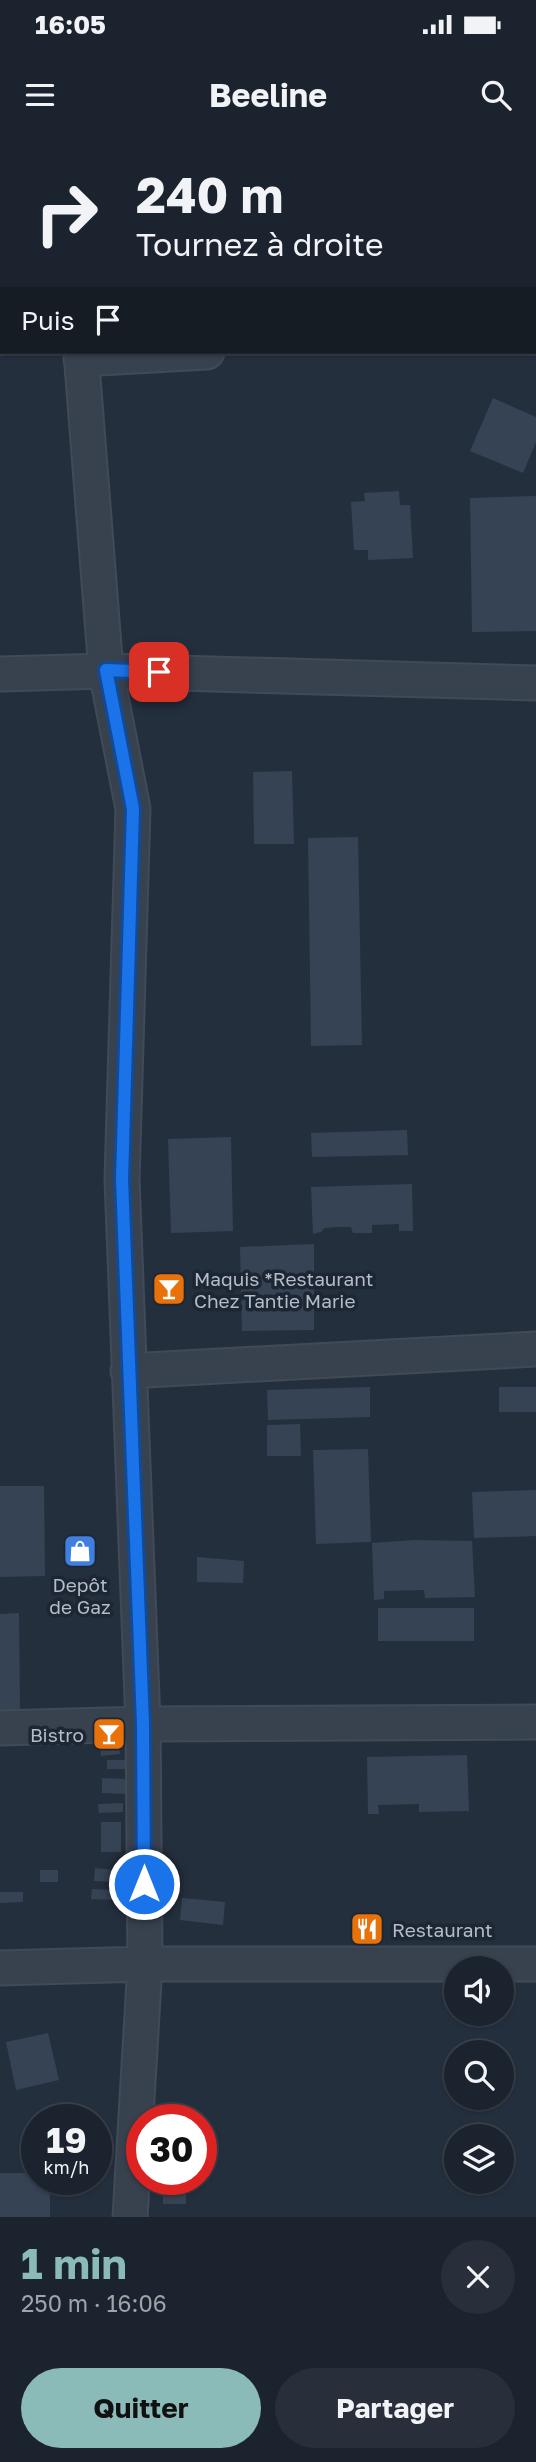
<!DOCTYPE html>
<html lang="fr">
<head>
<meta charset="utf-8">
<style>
	body { margin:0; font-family:"Golos Text",sans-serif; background:#282f3a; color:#f1f3f6; height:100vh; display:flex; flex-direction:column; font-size:26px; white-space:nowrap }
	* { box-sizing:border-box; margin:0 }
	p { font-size:23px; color:#a0a4aa }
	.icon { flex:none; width:38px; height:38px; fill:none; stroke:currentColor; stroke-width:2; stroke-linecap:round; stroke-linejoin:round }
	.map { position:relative; height:2077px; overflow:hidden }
	.sheet { display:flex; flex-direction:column; background:#1b232e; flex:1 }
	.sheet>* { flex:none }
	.top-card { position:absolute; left:0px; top:0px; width:537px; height:214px; box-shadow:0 2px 5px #0004,0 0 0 2px #39404a; background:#1b232e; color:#f1f3f6; overflow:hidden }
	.buttons { position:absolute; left:444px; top:1816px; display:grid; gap:14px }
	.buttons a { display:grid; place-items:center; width:70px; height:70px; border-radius:50%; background:#1b232e; box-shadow:0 2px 5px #0004,0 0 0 2px #39404a; font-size:35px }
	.speed { position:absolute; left:21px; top:1964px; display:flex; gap:14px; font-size:35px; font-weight:700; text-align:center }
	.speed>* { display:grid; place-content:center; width:91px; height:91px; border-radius:50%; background:#1b232e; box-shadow:0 2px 5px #0004,0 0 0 2px #39404a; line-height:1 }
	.speed small { font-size:18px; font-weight:400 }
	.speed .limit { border:10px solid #d22; background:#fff; color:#111 }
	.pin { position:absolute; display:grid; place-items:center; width:60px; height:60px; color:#fff; margin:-30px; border-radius:14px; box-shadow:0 4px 10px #0006 }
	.me { position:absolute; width:77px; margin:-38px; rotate:0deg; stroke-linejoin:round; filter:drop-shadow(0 0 5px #0008) }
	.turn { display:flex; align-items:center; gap:24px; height:147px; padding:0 21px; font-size:32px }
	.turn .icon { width:91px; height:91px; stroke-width:2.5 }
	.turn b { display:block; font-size:49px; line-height:60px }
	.then { display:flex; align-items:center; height:66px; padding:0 21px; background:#0003; gap:14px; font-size:26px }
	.round { display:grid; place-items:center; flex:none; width:74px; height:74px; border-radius:37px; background:#282f3a }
	.headline { display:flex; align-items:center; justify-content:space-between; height:119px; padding:0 21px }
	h1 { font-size:42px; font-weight:700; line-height:52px; color:#8bbbb9 }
	.primary-button { display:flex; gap:14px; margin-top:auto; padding:14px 21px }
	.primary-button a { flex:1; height:80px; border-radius:42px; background:#8bbbb9; color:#111; font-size:28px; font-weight:700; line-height:80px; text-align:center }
	.primary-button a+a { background:#282f3a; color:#f1f3f6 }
	.status { display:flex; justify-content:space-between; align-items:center; height:49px; padding:0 35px; background:#1b232e; direction:ltr }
	.status svg { height:19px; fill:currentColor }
	header { display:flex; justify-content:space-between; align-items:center; height:91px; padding:0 21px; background:#1b232e; font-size:32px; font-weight:700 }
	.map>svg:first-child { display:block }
</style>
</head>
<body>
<div class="status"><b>16:05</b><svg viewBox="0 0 49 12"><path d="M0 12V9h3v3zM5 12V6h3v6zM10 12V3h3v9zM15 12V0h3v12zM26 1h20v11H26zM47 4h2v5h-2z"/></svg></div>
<header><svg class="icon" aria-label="menu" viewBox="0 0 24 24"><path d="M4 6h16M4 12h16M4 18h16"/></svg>Beeline<svg class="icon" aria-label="search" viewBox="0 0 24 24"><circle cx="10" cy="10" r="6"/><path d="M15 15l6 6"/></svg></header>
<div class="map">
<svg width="536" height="2077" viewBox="0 0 536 2077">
	<rect width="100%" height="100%" fill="#242f3e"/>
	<!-- building -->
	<path fill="#364354" d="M493,258L536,277V302L523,333L470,311Z
		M399,351L400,365H410L413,418L368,420V410H354L351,362L365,361L364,353Z
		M536,356V491L472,492L470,358Z
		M292,631L294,704H254L253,632Z
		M358,697L362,905L311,906L308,698Z
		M407,990L408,1015L312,1017L311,993Z
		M231,997L233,1091L171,1093L168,999Z
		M412,1044L413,1091H399V1084L372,1085V1093H353L351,1087H338L324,1088L321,1092L313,1094L311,1047Z
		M314,1104V1190L242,1191L240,1107Z
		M370,1247V1277L268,1280L267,1250Z
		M499,1247H536V1272H499Z
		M300,1284L301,1316H267V1285Z
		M368,1309L371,1402L316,1404L313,1310Z
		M0,1346H44L45,1436L0,1437Z
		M536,1350V1396L474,1398L472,1352Z
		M414,1400L472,1401L475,1457L425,1458L424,1450L384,1451V1459L374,1460L372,1403Z
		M197,1417L244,1421L243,1443L197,1442Z
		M378,1468H474V1501H378Z
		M19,1473L20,1570L0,1571V1474Z
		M118,1596L120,1614L101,1616L100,1598Z
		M467,1615L469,1671L419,1672V1664L378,1665L379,1674H368L367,1617Z
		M107,1620H129V1629H107Z
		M102,1638L127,1639L128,1654L102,1653Z
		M123,1663V1672L99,1673L98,1664Z
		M101,1682H121V1712H101Z
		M95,1728L114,1730L113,1742L94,1741Z
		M40,1730H58V1742H40Z
		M92,1749L114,1750V1760L91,1759Z
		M0,1752H23V1762L0,1763Z
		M182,1758L225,1762L223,1785L180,1780Z
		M48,1893L59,1940L16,1950L6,1902Z
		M0,2033H37V2039H50V2077H0Z
		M163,2044H186V2064H163Z"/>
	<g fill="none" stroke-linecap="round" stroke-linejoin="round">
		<defs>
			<path id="minor" d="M64,0V2
				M480,0V2
				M81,212L106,531L133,669L122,1039L143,1584L145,1824L130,2077
				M81,219L207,212
				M0,534L106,531L536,543
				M128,1231L536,1209
				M0,1588L143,1584L536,1582
				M0,1828L145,1824H536"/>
		</defs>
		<!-- minor casing -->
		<use href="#minor" stroke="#414a57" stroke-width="37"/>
		<!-- minor -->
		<use href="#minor" stroke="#38414e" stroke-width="33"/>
	</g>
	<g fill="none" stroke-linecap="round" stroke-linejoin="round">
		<defs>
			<path id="route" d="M144,1744L143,1584L122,1039L133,669L106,530L159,532"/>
		</defs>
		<!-- route casing -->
		<use href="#route" stroke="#114b97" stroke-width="18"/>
		<!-- route -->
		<use href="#route" stroke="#1a73e8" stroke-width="12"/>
	</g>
	<!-- icons -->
	<defs>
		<symbol id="bar-square" viewBox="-11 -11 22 22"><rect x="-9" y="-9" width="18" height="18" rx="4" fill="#e8710a" stroke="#1d2633"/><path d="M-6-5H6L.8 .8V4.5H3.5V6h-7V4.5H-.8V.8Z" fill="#fff"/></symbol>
		<symbol id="shop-square" viewBox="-11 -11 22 22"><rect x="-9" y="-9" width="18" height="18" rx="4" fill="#3f7fe0" stroke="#1d2633"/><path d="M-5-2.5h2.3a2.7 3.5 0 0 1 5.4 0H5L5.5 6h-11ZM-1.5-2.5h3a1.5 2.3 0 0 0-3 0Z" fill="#fff"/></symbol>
		<symbol id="restaurant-square" viewBox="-11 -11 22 22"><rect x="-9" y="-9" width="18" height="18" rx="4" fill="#e8710a" stroke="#1d2633"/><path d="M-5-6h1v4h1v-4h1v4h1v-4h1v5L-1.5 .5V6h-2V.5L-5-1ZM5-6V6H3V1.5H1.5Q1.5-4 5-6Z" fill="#fff"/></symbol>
	</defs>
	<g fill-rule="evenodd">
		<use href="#bar-square" x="150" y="1130" width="38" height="38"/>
		<use href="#shop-square" x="61" y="1392" width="38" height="38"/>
		<use href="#bar-square" x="90" y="1575" width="38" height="38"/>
		<use href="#restaurant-square" x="348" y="1770" width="38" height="38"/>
	</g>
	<g text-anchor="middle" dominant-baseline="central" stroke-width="7" stroke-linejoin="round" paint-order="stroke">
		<!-- poi labels -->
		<g font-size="19" fill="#b4bcc9" stroke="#1d2633" text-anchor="start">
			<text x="194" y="1138">Maquis *Restaurant<tspan x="194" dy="22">Chez Tantie Marie</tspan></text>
			<text x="80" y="1444" text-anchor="middle">Depôt<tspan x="80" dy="22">de Gaz</tspan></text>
			<text x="84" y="1594" text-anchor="end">Bistro</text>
			<text x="392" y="1789">Restaurant</text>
		</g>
	</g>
</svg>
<div class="buttons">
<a><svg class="icon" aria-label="sound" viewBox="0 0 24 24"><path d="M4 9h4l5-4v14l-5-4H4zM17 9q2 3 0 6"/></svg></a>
<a><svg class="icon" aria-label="search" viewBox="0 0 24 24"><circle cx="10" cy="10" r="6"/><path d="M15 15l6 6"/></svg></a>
<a><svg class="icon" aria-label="layers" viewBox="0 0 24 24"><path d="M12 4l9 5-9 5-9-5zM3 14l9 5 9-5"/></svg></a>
</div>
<div class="speed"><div>19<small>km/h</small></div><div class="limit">30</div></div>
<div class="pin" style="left:159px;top:532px;background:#d93025"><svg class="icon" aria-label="arrive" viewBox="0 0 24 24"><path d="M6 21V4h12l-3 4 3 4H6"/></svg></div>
<svg class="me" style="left:144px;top:1744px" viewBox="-20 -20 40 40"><circle r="17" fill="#1a73e8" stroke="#fff" stroke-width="3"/><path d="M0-11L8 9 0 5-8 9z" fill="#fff"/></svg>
<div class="top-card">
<div class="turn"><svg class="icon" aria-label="right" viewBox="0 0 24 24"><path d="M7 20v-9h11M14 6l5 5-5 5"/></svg><div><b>240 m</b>Tournez à droite</div></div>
<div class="then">Puis<svg class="icon" aria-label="arrive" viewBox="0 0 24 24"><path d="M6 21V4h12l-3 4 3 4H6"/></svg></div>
</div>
</div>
<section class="sheet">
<div class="headline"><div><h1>1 min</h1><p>250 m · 16:06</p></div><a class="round"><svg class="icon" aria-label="close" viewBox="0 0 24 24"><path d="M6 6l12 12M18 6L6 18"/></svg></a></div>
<div class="primary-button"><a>Quitter</a><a>Partager</a></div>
</section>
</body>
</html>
